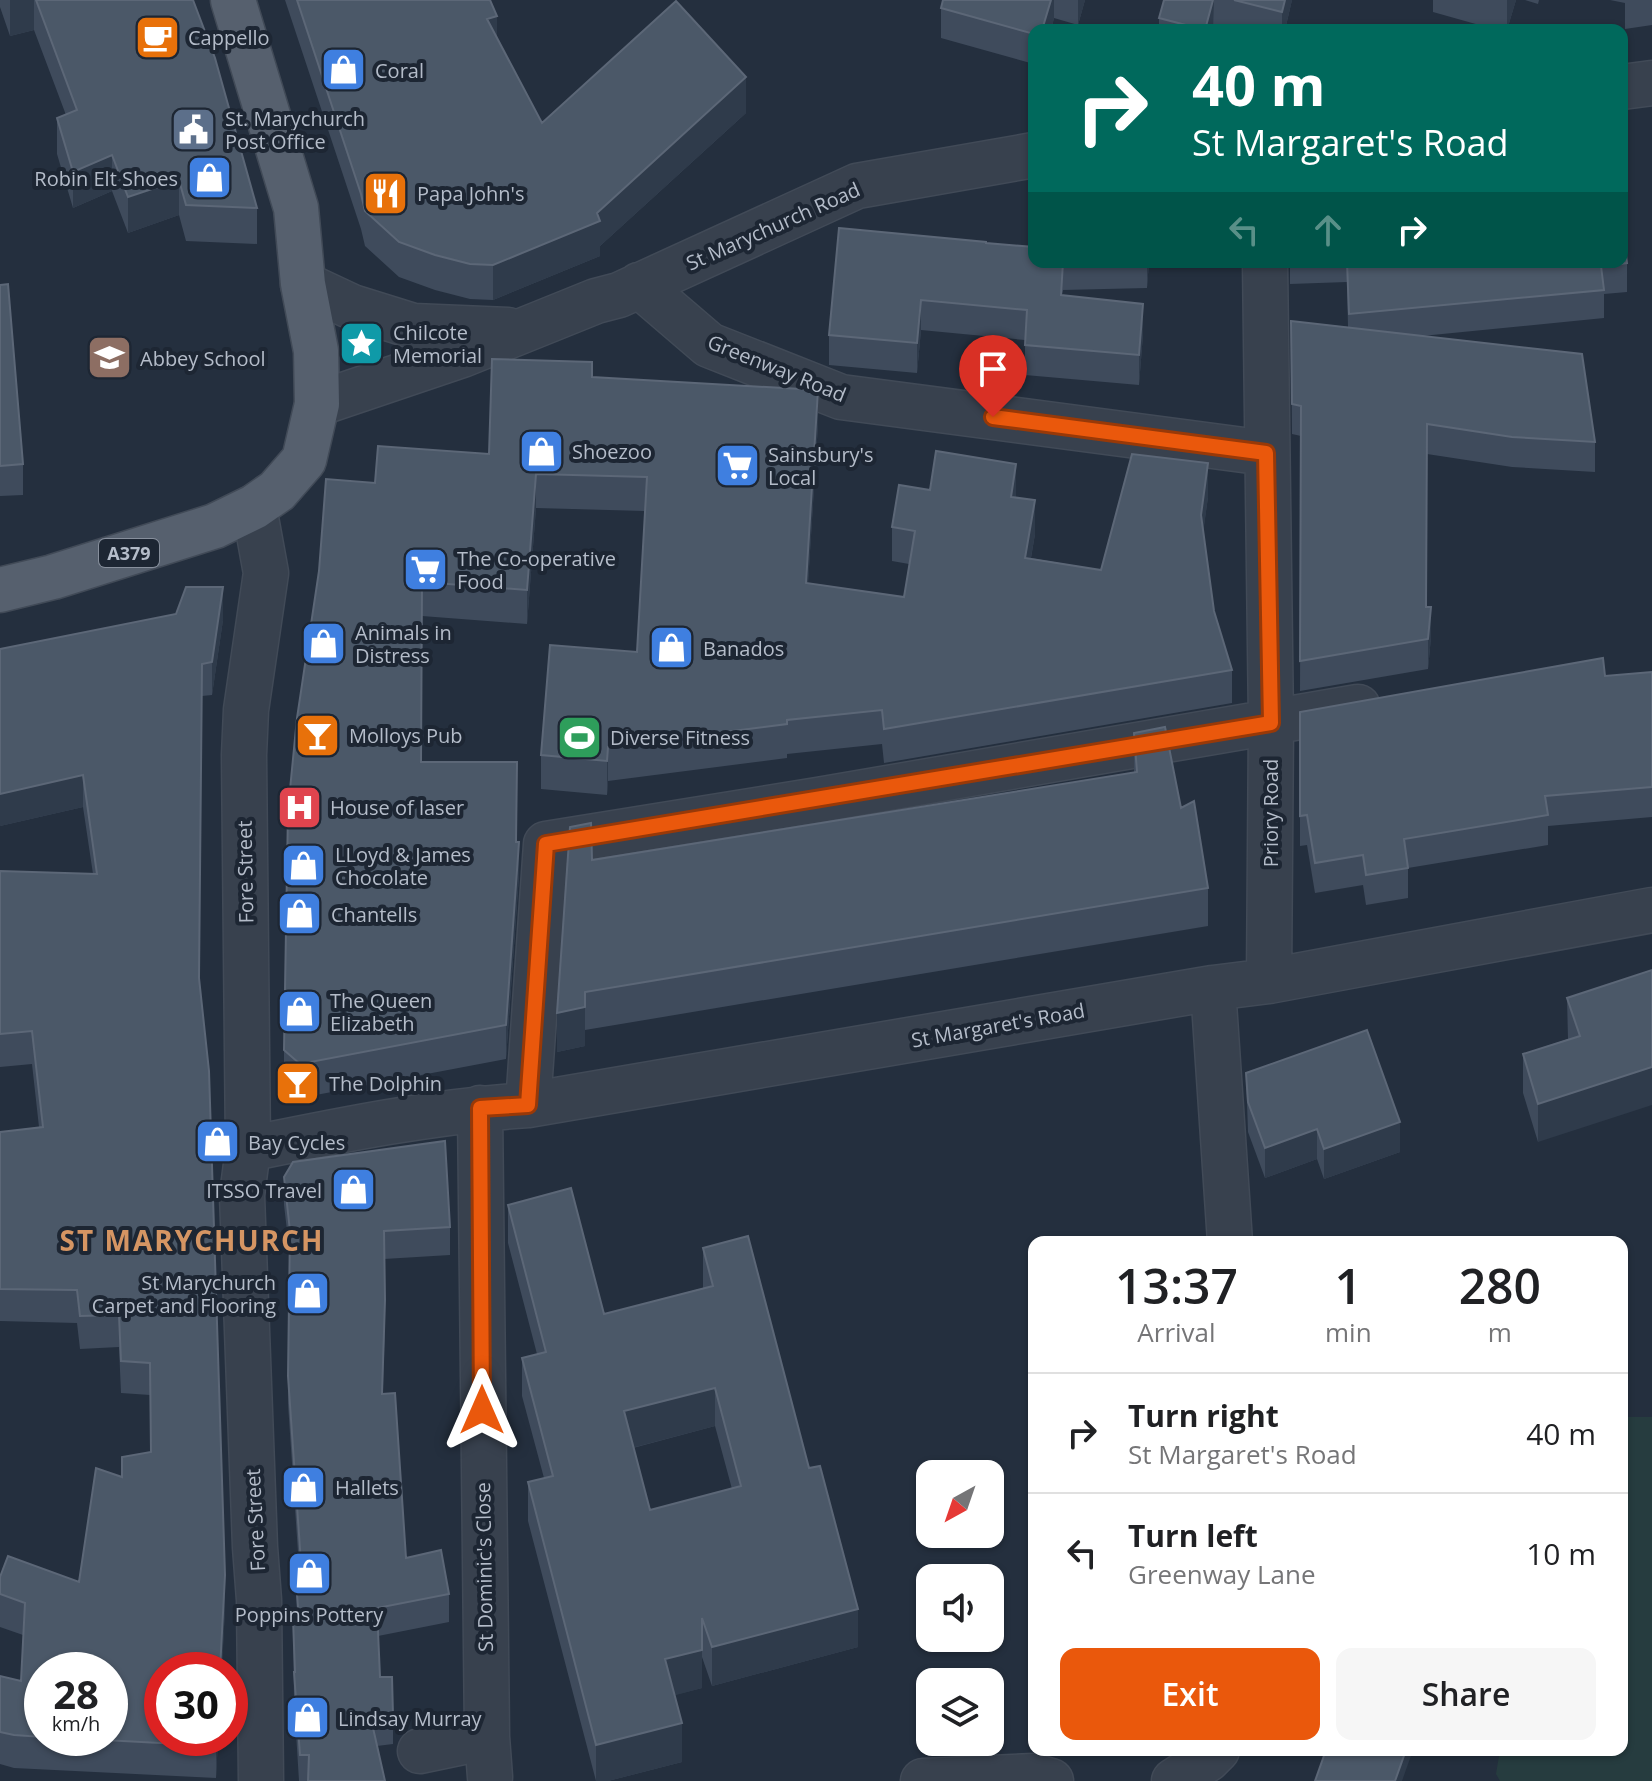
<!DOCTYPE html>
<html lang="en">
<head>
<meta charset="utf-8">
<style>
	body { margin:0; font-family:"Open Sans",sans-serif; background:#f6f6f6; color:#202124; height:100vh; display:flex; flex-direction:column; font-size:30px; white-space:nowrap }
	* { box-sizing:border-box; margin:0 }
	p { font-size:26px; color:#757577 }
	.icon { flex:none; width:44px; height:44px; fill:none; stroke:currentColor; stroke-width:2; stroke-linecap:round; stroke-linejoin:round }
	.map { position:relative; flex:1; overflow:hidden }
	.sheet { position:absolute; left:1028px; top:1236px; width:600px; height:520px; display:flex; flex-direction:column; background:#fff; border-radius:16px; box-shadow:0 2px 6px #0004 }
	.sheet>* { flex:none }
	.banner { position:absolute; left:1028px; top:24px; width:600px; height:244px; border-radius:16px; box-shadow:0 2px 6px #0004; background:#00695c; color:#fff; overflow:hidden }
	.needle { width:52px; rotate:220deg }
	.tools { position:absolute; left:916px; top:1460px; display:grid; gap:16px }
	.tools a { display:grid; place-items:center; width:88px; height:88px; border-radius:16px; background:#fff; box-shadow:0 2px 6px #0004; font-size:40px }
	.speed { position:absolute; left:24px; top:1652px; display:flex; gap:16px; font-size:40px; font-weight:700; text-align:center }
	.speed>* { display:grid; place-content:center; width:104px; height:104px; border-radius:50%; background:#fff; box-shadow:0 2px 6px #0004; line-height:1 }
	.speed small { font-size:20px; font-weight:400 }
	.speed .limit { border:12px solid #d22; background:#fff; color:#111 }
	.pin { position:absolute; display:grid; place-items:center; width:68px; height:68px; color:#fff; margin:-82px -34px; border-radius:50% 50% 50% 0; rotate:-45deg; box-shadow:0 0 8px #0007 }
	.pin .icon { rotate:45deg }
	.me { position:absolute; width:88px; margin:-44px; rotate:0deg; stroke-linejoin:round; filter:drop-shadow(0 0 6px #0008) }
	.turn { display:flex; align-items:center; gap:28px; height:168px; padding:0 32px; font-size:36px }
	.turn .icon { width:104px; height:104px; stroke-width:2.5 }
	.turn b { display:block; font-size:56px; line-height:68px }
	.lanes { display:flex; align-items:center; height:76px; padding:0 32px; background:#0003; justify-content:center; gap:40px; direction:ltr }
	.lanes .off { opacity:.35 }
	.eta { display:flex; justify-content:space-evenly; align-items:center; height:136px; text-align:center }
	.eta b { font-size:48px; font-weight:600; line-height:56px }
	.action { display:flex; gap:16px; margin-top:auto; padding:16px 32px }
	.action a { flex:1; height:92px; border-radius:16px; background:#ea580c; color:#fff; font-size:32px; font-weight:600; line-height:92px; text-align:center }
	.action a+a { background:#f6f6f6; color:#202124 }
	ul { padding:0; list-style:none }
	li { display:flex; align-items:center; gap:24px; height:120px; padding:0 32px; border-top:2px solid #e0e0e0 }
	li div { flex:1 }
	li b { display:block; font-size:30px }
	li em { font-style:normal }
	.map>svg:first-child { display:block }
</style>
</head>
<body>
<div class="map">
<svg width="1652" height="1781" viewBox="0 0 1652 1781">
	<rect width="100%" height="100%" fill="#242f3e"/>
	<!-- green -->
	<path fill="#263c3f" d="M1622,1417H1652V1781H1500L1496,1774L1500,1750H1622Z"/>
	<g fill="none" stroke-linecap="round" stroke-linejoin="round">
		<defs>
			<path id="minor" d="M1622,87L1652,83
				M1265,262L1271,723L1269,981
				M303,284L352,307L413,326L508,330
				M639,285L709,345L841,397L1266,453
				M317,404L462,355L596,301L619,295L857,186L1034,155
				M254,507L266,573L246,710L244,755L248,1149L242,1195L255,1547L259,1600L261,1781
				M1213,988L1230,1242
				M528,1105L546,844L818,800L1358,707
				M480,1108L487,1737L490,1777
				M248,1149C341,1130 434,1111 528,1105L1213,988L1269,981L1652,910
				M420,1751L487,1737
				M923,1781L1034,1776L1051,1781
				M1174,1781L1208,1759L1217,1750"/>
			<path id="major" d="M0,590L53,577L215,526L254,507L277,491L304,460L317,404L316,351L303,284L296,208L233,0"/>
		</defs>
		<!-- minor casing -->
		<use href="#minor" stroke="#414a57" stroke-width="47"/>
		<!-- major casing -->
		<use href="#major" stroke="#414a57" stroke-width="47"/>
		<!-- minor -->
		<use href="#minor" stroke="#38414e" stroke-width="44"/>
		<!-- major -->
		<use href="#major" stroke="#56606e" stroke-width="44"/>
	</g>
	<!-- wall -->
	<path fill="#3f4b5c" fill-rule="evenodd" d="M0,0H193L257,208V244L186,241L179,215L128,233L112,191L73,208L57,154V118L66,115L34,30L10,36L0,7Z
		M285,0H490L497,38L542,123L746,113L600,246V256L493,300L470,299L435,290L399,277L365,246L361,229Z
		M943,0H1085L1078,25L1054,18L1051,30H1034V64L941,38V8Z
		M1164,0H1292L1285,30H1234L1214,25L1213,30H1159V18Z
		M1433,0H1516L1507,30H1497L1433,12Z
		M1525,0H1539L1538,4Z
		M1610,0H1652V25L1625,29V3Z
		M986,243L1034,262H1149L1147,288L1063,290L1062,295L1143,334L1139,385L1025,375V340L921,330L917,373L829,365V335Z
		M1290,262H1622L1627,263V292L1604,294V318L1422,336L1595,442V472L1512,467L1427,454V607L1431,637L1428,669L1300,691L1301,436L1292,434L1291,321L1348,327L1347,282L1290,284Z
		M0,285L23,464V495L0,496Z
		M592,377L818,424L808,583L904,597L909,564L892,561V527L930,490L1016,498L1035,534L1031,558L1101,570L1208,497L1203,532L1214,611L1232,670V703L884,763L882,744L787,754V758L608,781L607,795L541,789V755L637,652L645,511L536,508L527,624L422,616V762L516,842L519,875L506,1059L300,1098L284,1084V1050L375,483L489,454Z
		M223,620L212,695L202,696L199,981L225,1608L216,1778L14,1768L0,1764V1676L21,1681L23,1635L0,1627V1577L79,1582L122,1477L151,1452L150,1395L121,1393L119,1347L80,1349L77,1323L0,1321V1132L39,1127L32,1064L0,1067V871L93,874L83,807L0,826ZM42,1670L110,1738H42Z
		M1652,672V817L1548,826V845L1408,868V898L1366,905L1363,885L1315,893L1307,845L1300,846V712L1605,676Z
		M1134,733L1181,808L1208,888V926L585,1030V1046L557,1052L592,860L1134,773Z
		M1652,970L1538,1142L1523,1093V1054L1568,1039L1567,998Z
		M1246,1073L1400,1152L1324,1179L1317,1159L1265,1178L1248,1132Z
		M284,1177L450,1227V1255L384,1259L385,1328L382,1394L406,1558L449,1594V1622L378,1636L380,1677L393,1716V1744L377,1746L385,1781H299L294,1700L293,1619H297L296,1582H300L288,1404L290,1256L284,1205Z
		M508,1205L604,1314L703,1288V1248L809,1468L858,1647L712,1686L702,1657V1688L674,1695L682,1762L608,1781H596L528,1521V1482L544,1478L522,1396V1358L537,1354L508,1243ZM715,1426L732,1489L650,1510L633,1448Z"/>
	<!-- shaded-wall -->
	<path fill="#2f3b4b" d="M10,0H34V30L10,36Z
		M1051,0H1054V18L1051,30H1042Z
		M1078,0H1085L1078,25Z
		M1213,0H1214L1213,30H1205Z
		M1285,0H1292L1285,30H1282V12Z
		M1507,0H1516L1507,30Z
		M497,16V51L487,19Z
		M746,77V113L600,246V256L493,300V265L597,213Z
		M112,155V191L73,208V172Z
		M179,180V215L128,233V197Z
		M1147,262H1149L1147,288Z
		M921,300V330L917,373V343Z
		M1143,304V334L1139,385V355Z
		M818,390V424L806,617V583Z
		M1208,463V497L1201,549V515Z
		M1016,464V498L1011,497Z
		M536,474V508L527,624V590Z
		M1035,500V534L1025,591V558Z
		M223,587V620L212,695V662Z
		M1431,607V637L1428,669V639Z
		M608,747V781L607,795V761Z
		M83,775V807L0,826V794Z
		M519,842V875L506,1059V1025Z
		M585,1007V1046L557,1052V1013Z
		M1652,1067V1105L1538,1142V1104Z
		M1400,1122V1152L1324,1179V1149Z
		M1317,1129V1159L1265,1178V1148Z
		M385,1300V1328L382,1421V1394Z
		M715,1388V1426L624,1450V1411Z
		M225,1575V1608L222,1670H220Z
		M858,1609V1647L712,1686V1647Z
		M702,1650V1688L665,1698V1659Z
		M682,1723V1762L608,1781H596V1745Z
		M216,1738H218L216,1778Z
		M1406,1750H1413L1402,1781H1395Z"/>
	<!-- building -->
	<path fill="#4b5868" stroke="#5c6777" stroke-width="2" fill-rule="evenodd" d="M36,0H193L215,58L257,208L186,205L179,180L128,197L112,155L73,172L57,118L77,110Z
		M297,0H490L497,16L487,19L542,123L676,1L746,77L597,213L600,221L493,265L470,264L435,255L399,242L365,211L361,194Z
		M943,0H1051L1042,30H1034V34L941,8Z
		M1164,0H1213L1205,30L1159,18Z
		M1234,0H1285L1282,12Z
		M1622,220L1627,263L1601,266L1604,290L1349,314L1347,262H1622Z
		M839,228L986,242V243L1034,247V262H1063L1061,295L1143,304L1139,355L1025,345L1027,310L921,300L917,343L829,335Z
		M8,284L23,464L0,466V285Z
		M1291,321L1582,354L1595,442L1512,437L1427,424L1426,607H1431L1428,639L1300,661L1301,406L1292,404Z
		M492,359L592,362V377L818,390L806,583L904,597L915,531L892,527L899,485L930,490L936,451L1016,464L1011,497L1035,500L1025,558L1101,570L1132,454L1208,463L1201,515L1214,611L1232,670L884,729L882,710L787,720V724L608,747L607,761L541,755L550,645L637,652L647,477L536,474L527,590L422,582L421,762H517L516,842H519L506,1025L300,1064L284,1050L288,810L297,718L319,571L326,479L375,483L378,446L489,454Z
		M186,587H223L212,662L202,664L199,978L209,1071L225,1575L220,1670H162V1738H216V1746L66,1738H110V1670H42V1737L14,1735L0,1732V1676L21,1681L25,1603L0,1594V1577L8,1556L79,1582L96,1468L122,1477V1457L151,1452L150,1363L121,1361L119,1315L80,1316L77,1290L0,1289V1132L43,1127L32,1031L0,1034V871L97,874L83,775L0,794V649L176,614Z
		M1603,658L1605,676L1652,672V787L1545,796L1548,815L1404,839L1408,868L1366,875L1363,855L1315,863L1307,815L1300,816V712Z
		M1165,727L1181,808L1194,801L1208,888L585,992V1007L557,1013L570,827L591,823L592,860L1137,772L1134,733Z
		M1652,970V1067L1538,1104L1523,1054L1580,1036L1567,998Z
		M1367,1030L1400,1122L1324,1149L1317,1129L1265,1148L1248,1102L1246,1073Z
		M445,1141L450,1227L384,1231L385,1300L382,1394L395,1393L406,1558L441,1550L449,1594L377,1608L380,1677H392L393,1716L371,1719L385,1781H308L309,1755H300L294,1672H295L293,1619H299L296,1582H305L301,1563L288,1376L290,1231L284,1177L293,1162Z
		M571,1188L604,1314L713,1286L703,1248L748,1236L809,1468L820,1466L858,1609L712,1647L702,1618V1650L665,1659L682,1723L596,1745L528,1482L553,1476L522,1358L546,1352L508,1205ZM715,1388L741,1486L650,1510L624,1411Z
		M1326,1750H1406L1395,1781H1315Z"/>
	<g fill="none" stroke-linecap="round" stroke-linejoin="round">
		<defs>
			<path id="route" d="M482,1410L480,1108L528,1105L546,844L1271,723L1266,453L993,417"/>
		</defs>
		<!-- route casing -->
		<use href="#route" stroke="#983908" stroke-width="20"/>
		<!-- route -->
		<use href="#route" stroke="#ea580c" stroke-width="14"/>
	</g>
	<!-- icons -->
	<defs>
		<symbol id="cafe-square" viewBox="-11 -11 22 22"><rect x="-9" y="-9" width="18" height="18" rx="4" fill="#e8710a" stroke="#1d2633"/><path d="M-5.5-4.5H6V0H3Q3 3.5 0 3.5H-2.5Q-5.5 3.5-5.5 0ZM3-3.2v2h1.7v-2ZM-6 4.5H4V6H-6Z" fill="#fff"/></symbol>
		<symbol id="shop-square" viewBox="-11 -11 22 22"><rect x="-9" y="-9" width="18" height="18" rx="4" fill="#3f7fe0" stroke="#1d2633"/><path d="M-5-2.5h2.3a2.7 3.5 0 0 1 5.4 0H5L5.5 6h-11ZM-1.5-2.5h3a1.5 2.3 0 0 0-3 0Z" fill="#fff"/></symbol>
		<symbol id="civic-square" viewBox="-11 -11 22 22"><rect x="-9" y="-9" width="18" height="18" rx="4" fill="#5c6f8a" stroke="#1d2633"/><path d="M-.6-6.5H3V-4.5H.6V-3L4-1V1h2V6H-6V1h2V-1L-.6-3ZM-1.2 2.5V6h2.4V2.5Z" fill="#fff"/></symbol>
		<symbol id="restaurant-square" viewBox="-11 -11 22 22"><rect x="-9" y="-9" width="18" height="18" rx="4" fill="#e8710a" stroke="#1d2633"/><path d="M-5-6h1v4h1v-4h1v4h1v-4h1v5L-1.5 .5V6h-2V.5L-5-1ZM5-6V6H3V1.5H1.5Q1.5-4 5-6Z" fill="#fff"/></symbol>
		<symbol id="sight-square" viewBox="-11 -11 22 22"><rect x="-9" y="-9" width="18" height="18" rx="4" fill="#0f9aa8" stroke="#1d2633"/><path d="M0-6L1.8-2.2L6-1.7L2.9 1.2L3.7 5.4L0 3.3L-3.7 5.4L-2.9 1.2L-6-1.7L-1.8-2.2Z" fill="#fff"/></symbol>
		<symbol id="school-square" viewBox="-11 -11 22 22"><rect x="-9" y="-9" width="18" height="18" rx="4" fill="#8d6e63" stroke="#1d2633"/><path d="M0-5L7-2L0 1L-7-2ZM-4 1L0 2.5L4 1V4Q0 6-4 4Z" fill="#fff"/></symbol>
		<symbol id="supermarket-square" viewBox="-11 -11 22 22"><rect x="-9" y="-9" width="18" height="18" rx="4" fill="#3f7fe0" stroke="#1d2633"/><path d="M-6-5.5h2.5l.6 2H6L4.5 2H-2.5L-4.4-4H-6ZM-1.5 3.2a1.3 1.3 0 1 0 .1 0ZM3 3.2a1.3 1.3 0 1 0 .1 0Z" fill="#fff"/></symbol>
		<symbol id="bar-square" viewBox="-11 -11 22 22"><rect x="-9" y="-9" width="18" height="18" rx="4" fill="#e8710a" stroke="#1d2633"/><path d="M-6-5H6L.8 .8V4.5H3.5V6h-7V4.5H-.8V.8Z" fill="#fff"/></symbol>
		<symbol id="stadium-square" viewBox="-11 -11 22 22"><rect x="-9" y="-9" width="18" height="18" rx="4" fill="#2e9e5b" stroke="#1d2633"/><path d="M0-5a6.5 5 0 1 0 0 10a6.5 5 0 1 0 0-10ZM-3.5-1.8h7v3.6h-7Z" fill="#fff"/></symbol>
		<symbol id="hospital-square" viewBox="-11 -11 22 22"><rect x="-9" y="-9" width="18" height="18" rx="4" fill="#e0444e" stroke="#1d2633"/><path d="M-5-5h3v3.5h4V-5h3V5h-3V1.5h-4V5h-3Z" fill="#fff"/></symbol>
	</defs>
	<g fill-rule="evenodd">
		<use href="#cafe-square" x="132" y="12" width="51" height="51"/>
		<use href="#shop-square" x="318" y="44" width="51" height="51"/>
		<use href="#civic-square" x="168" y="104" width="51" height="51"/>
		<use href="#shop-square" x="184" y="152" width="51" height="51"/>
		<use href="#restaurant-square" x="360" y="168" width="51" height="51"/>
		<use href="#sight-square" x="336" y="318" width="51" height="51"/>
		<use href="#school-square" x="84" y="332" width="51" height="51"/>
		<use href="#shop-square" x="516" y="426" width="51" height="51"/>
		<use href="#supermarket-square" x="712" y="440" width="51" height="51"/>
		<use href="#supermarket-square" x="400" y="544" width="51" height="51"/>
		<use href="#shop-square" x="298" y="618" width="51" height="51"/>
		<use href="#shop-square" x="646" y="622" width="51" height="51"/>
		<use href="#bar-square" x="292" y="710" width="51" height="51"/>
		<use href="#stadium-square" x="554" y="712" width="51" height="51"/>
		<use href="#hospital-square" x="274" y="782" width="51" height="51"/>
		<use href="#shop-square" x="278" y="840" width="51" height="51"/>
		<use href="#shop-square" x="274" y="888" width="51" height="51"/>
		<use href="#shop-square" x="274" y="986" width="51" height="51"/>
		<use href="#bar-square" x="272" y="1058" width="51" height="51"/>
		<use href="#shop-square" x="192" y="1116" width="51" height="51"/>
		<use href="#shop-square" x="328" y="1164" width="51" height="51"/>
		<use href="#shop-square" x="282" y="1268" width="51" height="51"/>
		<use href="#shop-square" x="278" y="1462" width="51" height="51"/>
		<use href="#shop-square" x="284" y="1548" width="51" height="51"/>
		<use href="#shop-square" x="282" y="1692" width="51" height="51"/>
	</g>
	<g text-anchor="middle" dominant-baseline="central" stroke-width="8" stroke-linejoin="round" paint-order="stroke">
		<!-- shield labels -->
		<rect fill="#1d2633" stroke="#878f9c" stroke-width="2" x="99" y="539" width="60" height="28" rx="6"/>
		<g font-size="18" font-weight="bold" fill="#b4bcc9">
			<text x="129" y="553">A379</text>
		</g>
		<!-- poi labels -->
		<g font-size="20" fill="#b4bcc9" stroke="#1d2633" text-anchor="start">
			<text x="188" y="37">Cappello</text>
			<text x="375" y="70">Coral</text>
			<text x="225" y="118">St. Marychurch<tspan x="225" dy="23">Post Office</tspan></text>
			<text x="178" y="178" text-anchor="end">Robin Elt Shoes</text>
			<text x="417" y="193">Papa John's</text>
			<text x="393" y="332">Chilcote<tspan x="393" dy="23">Memorial</tspan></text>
			<text x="140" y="358">Abbey School</text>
			<text x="572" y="451">Shoezoo</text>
			<text x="768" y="454">Sainsbury's<tspan x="768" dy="23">Local</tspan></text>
			<text x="457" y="558">The Co-operative<tspan x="457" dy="23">Food</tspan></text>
			<text x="355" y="632">Animals in<tspan x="355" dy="23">Distress</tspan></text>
			<text x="703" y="648">Banados</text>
			<text x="349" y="735">Molloys Pub</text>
			<text x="610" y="737">Diverse Fitness</text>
			<text x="330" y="807">House of laser</text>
			<text x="335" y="854">LLoyd &amp; James<tspan x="335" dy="23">Chocolate</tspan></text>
			<text x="331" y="914">Chantells</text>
			<text x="330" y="1000">The Queen<tspan x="330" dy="23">Elizabeth</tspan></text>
			<text x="329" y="1083">The Dolphin</text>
			<text x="248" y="1142">Bay Cycles</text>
			<text x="322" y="1190" text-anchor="end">ITSSO Travel</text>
			<text x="276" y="1282" text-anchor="end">St Marychurch<tspan x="276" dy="23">Carpet and Flooring</tspan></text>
			<text x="335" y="1487">Hallets</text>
			<text x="309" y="1614" text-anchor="middle">Poppins Pottery</text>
			<text x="338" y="1718">Lindsay Murray</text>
		</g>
		<!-- street labels -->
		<g font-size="20" fill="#b4bcc9" stroke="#1d2633">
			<text transform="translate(773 226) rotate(-24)">St Marychurch Road</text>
			<text transform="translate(777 368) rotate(22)">Greenway Road</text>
			<text transform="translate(1270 813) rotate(-90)">Priory Road</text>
			<text transform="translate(245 872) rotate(-91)">Fore Street</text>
			<text transform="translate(998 1025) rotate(-10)">St Margaret's Road</text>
			<text transform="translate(255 1520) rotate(-93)">Fore Street</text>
			<text transform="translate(484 1567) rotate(-91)">St Dominic's Close</text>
		</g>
		<!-- district labels -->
		<g font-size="28" font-weight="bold" letter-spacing="2" fill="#d59563" stroke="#1d2633">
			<text x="192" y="1240">ST MARYCHURCH</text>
		</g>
	</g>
</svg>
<div class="tools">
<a><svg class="needle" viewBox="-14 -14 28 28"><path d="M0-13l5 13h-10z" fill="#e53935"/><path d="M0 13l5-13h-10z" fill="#757577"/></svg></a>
<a><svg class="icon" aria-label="sound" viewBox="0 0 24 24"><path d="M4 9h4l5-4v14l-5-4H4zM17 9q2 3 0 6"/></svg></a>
<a><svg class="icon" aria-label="layers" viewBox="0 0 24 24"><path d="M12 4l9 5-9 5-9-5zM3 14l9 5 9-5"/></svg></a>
</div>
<div class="speed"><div>28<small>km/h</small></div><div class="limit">30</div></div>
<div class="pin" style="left:993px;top:417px;background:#d93025"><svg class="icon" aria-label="arrive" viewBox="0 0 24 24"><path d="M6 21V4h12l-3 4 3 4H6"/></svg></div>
<svg class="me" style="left:482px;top:1410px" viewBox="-20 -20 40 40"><path d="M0-17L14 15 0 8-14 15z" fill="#ea580c" stroke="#fff" stroke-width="4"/></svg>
<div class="banner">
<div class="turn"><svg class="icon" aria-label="right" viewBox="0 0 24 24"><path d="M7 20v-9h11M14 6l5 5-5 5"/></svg><div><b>40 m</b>St Margaret's Road</div></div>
<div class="lanes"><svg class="icon off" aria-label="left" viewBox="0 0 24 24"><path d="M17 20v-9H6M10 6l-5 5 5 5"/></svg><svg class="icon off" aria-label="ahead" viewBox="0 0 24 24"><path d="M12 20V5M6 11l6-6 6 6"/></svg><svg class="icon" aria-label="right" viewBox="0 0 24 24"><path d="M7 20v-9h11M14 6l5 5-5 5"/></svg></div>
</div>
<section class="sheet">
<div class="eta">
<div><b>13:37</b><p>Arrival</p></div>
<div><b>1</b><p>min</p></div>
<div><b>280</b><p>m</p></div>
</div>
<ul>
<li><svg class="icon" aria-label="right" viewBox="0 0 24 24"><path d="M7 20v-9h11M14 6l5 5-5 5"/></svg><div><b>Turn right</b><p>St Margaret's Road</p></div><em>40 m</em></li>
<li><svg class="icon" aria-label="left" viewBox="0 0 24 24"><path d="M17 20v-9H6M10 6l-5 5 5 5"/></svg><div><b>Turn left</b><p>Greenway Lane</p></div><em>10 m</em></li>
</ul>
<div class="action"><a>Exit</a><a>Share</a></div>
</section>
</div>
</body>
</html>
